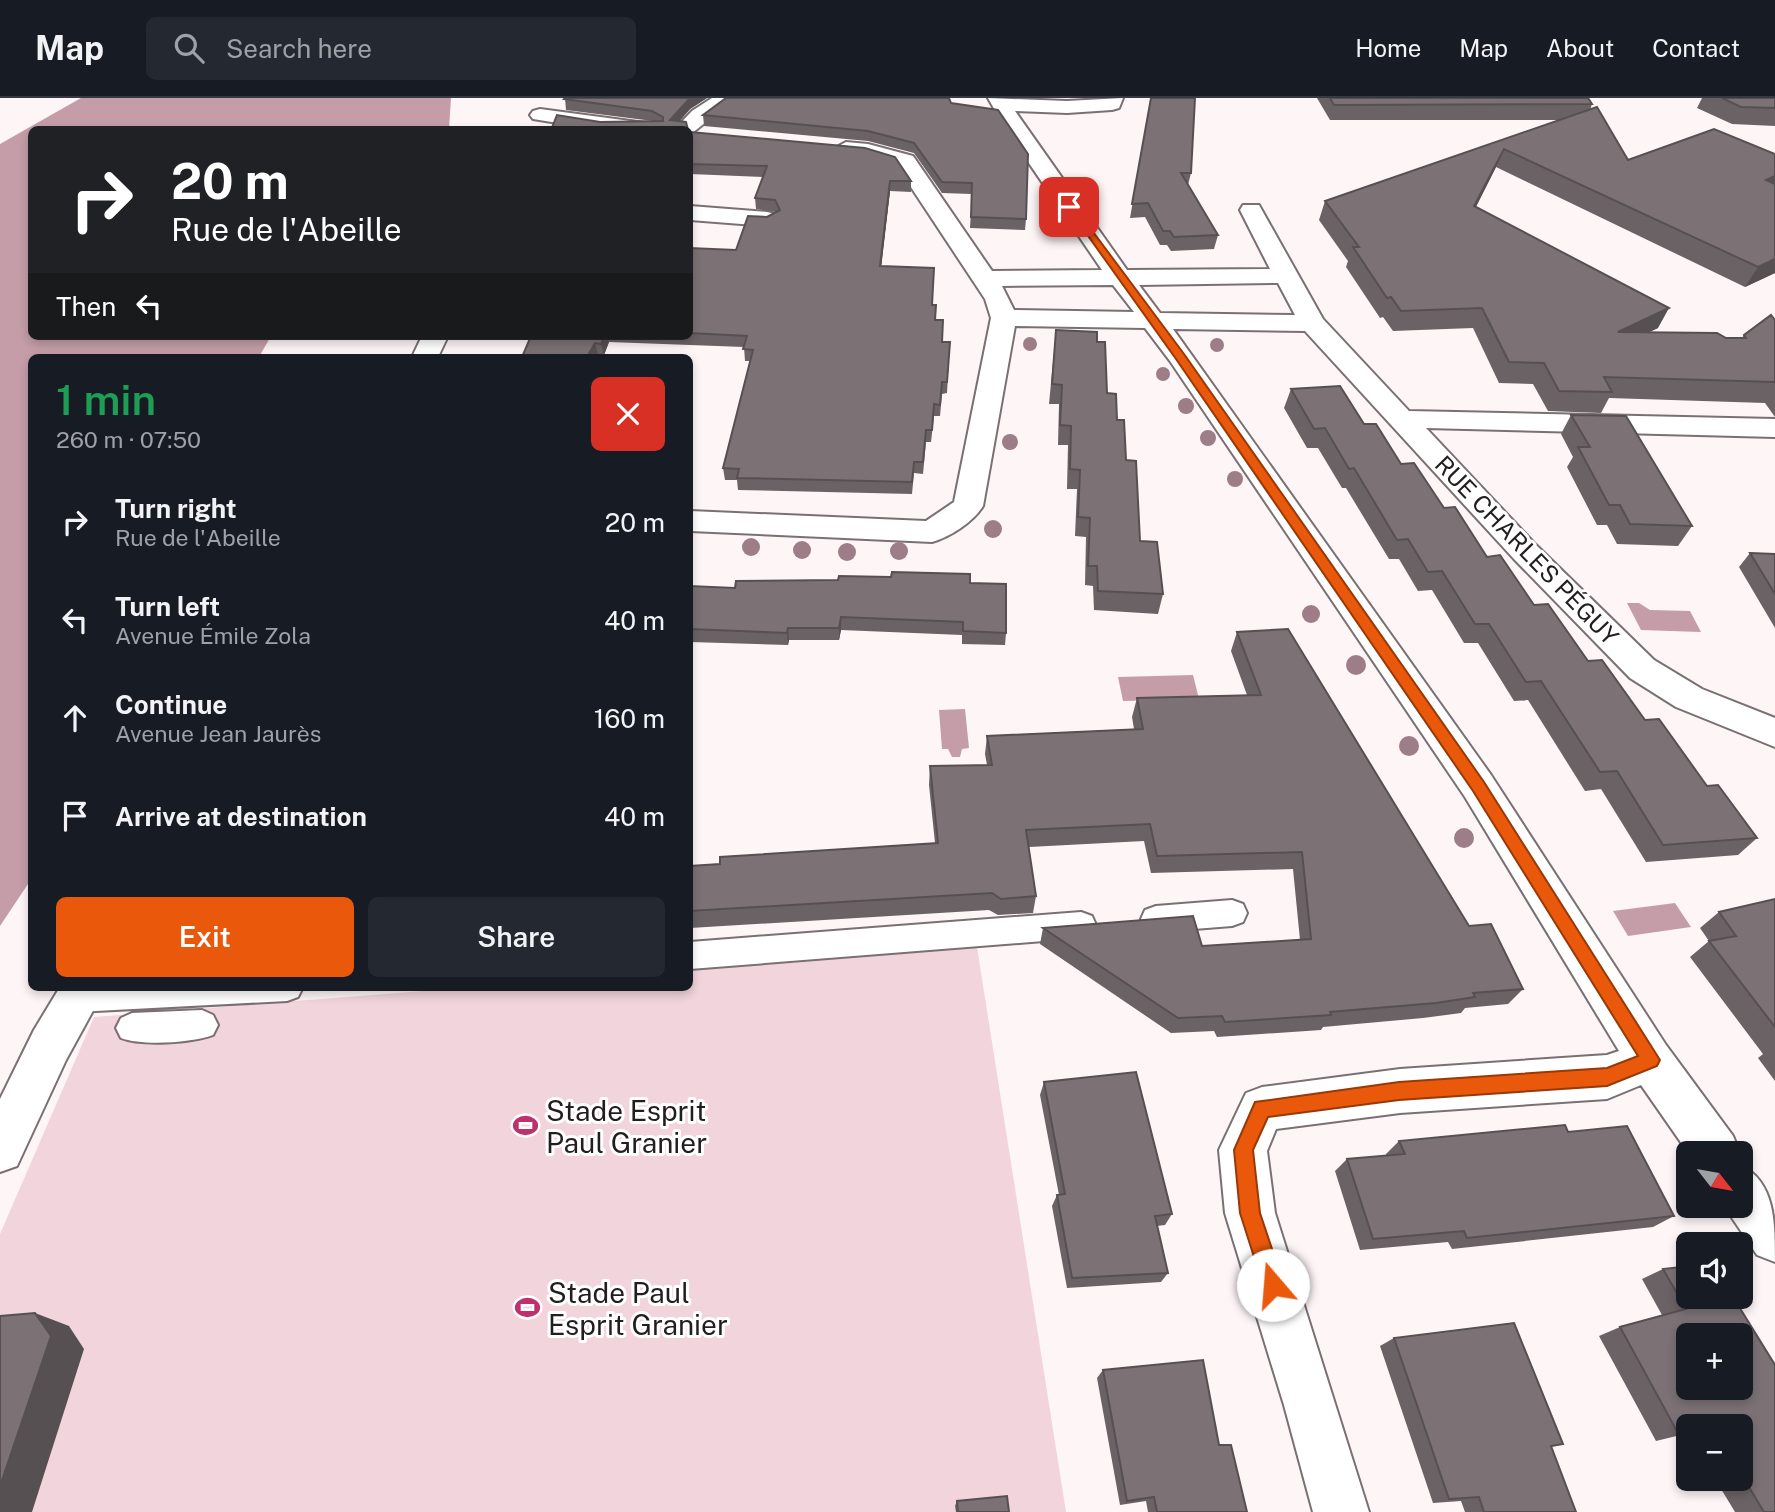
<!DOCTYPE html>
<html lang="en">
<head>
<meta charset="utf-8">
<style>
	body { margin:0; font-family:"Public Sans",sans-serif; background:#242831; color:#f1f3f6; height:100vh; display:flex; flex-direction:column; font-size:26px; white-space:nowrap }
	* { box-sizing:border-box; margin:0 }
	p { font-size:23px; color:#9ea1a6 }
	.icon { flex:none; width:38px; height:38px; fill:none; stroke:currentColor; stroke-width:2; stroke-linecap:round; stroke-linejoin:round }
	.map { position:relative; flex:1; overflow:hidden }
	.sheet { position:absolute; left:28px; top:256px; width:665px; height:637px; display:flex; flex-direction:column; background:#171b24; border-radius:10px; box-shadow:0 4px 10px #0003 }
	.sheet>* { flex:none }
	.banner { position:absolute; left:28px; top:28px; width:665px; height:214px; border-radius:10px; box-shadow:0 4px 10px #0003; background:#202124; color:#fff; overflow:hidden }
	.needle { width:46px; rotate:121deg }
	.buttons { position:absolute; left:1676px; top:1043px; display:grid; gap:14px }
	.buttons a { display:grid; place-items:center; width:77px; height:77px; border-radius:10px; background:#171b24; box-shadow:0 4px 10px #0003; font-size:35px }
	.pin { position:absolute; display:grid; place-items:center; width:60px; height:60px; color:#fff; margin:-30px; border-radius:14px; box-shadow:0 4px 10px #0006 }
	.me { position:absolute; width:77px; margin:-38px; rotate:342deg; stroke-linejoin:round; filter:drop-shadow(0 0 5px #0008) }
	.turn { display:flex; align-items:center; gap:24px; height:147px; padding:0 28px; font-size:32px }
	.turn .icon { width:91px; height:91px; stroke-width:2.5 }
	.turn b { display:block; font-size:49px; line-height:60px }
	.then { display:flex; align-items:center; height:66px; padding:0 28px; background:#0003; gap:14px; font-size:26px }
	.round { display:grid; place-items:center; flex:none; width:74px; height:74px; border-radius:10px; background:#242831 }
	.summary { display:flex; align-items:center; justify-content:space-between; height:119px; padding:0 28px }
	h1 { font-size:42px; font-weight:600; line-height:52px; color:#1e9e55 }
	.cta { display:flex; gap:14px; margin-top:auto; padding:14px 28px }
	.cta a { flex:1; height:80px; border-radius:10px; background:#ea580c; color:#fff; font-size:28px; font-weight:600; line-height:80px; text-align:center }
	.cta a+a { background:#242831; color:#f1f3f6 }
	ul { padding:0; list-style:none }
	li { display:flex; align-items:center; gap:21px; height:98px; padding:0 28px }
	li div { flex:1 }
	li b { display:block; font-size:26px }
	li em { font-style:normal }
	header { display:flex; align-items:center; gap:42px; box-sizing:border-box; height:98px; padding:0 35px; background:#171b24; border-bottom:2px solid #363941 }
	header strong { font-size:33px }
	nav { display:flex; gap:38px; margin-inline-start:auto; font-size:24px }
	.search { width:490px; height:63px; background:#242831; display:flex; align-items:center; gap:18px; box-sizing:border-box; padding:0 24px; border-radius:10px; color:#9ea1a6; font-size:26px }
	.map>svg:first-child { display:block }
</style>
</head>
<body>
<header>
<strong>Map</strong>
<div class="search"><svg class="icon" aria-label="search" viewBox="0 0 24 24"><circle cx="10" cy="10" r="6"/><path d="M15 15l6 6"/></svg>Search here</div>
<nav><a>Home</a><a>Map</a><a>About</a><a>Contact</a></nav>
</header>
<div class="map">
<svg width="1775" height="1414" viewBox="0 0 1775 1414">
	<rect width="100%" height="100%" fill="#fef5f7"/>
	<!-- green -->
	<path fill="#f1d4dc" d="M977,849L1066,1414H0V1136L94,919L474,889H690V872Z"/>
	<!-- water -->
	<path fill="#c49da8" d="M81,0H451L449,31L32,32V238H271L259,259H32V772L28,786L0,828V46Z
		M1627,505H1639L1650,512L1690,513L1701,534L1641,532Z
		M1193,577L1199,601L1123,603L1118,579Z
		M965,611L969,650L962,651L960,659H952L948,651H942L939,612Z
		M1675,805L1691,829L1628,838L1613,813Z"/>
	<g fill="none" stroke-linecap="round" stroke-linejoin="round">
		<defs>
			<path id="lane" d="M1232,802L1243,806L1247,815L1243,824L1232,828L1156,834L1145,830L1141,821L1145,812L1156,808Z
				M1081,814L1092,818L1096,827L1092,836L1081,840L690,871V844Z
				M68,889H303L298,899L287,903L77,914L66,910L61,900Z
				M202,912L213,917L218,927L213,937C192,945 141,948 121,940L116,930L121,920L132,915Z"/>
			<path id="street" d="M712,0H736L691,36L690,32H674L692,13Z
				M988,0L1067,3L1123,0L1119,10L1112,12L1067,15L1015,13L1127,172L1270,171L1240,112L1243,107H1259L1323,221L1409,313L1775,321V339L1426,330L1536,447L1654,562L1702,591L1775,620V649L1676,609L1630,580L1514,461L1305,233L1173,231L1491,677L1666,947L1733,1038L1740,1055L1689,1056L1641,987L1607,1001L1400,1015L1276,1031L1267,1053L1275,1115L1369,1414H1313L1284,1307L1225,1115L1219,1052L1246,995L1262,989L1400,971L1607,957L1619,953L1465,699L1170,263L1145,230L1015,228L983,408C973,424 950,439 932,444L690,433V413L926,423L954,404L991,220L985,201L897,68L838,55L835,50L846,44L868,46L913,58L992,173L1102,172L1005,30ZM1278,185L1295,217L1160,215L1139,187ZM1113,187L1134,214L1014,212L1002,188Z
				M540,11L653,26L663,32H602L533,21L530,17L533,13Z
				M690,108L767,114L775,116L779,121L775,126L767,128L690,122Z
				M422,238H448L438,259H412Z
				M60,889H106L66,962L17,1068L0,1074V1001L34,932Z
				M1741,1067C1775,1085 1775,1123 1775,1164L1757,1157L1724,1108H1741Z"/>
		</defs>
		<!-- lane casing -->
		<use href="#lane" stroke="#7a7073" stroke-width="4"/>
		<!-- street casing -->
		<use href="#street" stroke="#7a7073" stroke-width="4"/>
		<!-- lane -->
		<use href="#lane" fill="#fff" fill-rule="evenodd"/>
		<!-- street -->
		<use href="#street" fill="#fff" fill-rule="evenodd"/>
	</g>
	<!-- trees -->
	<g fill="#9c7d88">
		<circle cx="1030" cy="246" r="7"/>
		<circle cx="1217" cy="247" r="7"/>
		<circle cx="1163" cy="276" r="7"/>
		<circle cx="1186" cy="308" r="8"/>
		<circle cx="1208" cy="340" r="8"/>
		<circle cx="1010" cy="344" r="8"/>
		<circle cx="1235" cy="381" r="8"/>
		<circle cx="993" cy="431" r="9"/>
		<circle cx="751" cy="449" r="9"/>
		<circle cx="802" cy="452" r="9"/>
		<circle cx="899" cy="453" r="9"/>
		<circle cx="847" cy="454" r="9"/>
		<circle cx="1311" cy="516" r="9"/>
		<circle cx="1356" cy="567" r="10"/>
		<circle cx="1409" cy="648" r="10"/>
		<circle cx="1464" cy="740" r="10"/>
	</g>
	<!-- wall -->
	<path fill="#6b6265" d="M565,0H707L690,11L679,23L600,24L653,23L566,12Z
		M1151,0L1191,75L1188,87L1218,137L1214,151L1171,153L1167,147H1160L1145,119L1130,120Z
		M1317,0H1588L1592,6L1590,12L1628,62L1775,56V175L1745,189L1496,69L1476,109L1658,230L1649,234L1742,240L1744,237L1775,222V319L1765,305L1609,300L1601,315L1548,313L1533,286L1499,285L1473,230L1393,233L1383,219L1380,220L1346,169L1348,163L1319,122L1325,103L1561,22H1330Z
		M1702,0H1775V28L1732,26L1697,10Z
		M951,5L1026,121L1025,132L970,130L972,96L942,95L914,55L868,43L704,28L703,17Z
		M690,34L911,83V94L890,93L881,168L932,207L942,244H950L947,295L942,296L940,318H934L931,344H926L923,376L914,375L912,396L738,392L737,382H725L723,370L750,263H745L744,249L609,244L604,257H598L596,259H522L531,238H690V150L736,152L767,119L776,114L756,111L755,100L763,79L690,76Z
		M1056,232L1097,244L1107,295L1117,322L1126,362L1140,443L1163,496L1158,516L1094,512L1093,488L1085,487L1086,439L1075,438L1077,391H1067L1068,347H1058L1059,306H1049Z
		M1291,291L1364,326L1444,410L1487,459L1645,622L1757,740L1738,757L1646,764L1601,691L1585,693L1528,602L1514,603L1478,545H1464L1432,492L1418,493L1399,461H1389L1346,390H1342L1318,350H1307L1284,310Z
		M1571,317L1692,428L1678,448L1617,446L1607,427H1597L1567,369L1573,359L1561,336Z
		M1750,455L1775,456V530L1739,469Z
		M970,485L1006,535L1005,547L962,546V537L841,532L839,542H789L788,547L690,544V488L735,490Z
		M1237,534L1469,828L1523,891L1508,906L1465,910L1461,915L1423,920L1323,929L1321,932L1217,939L1214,933L1171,935L1040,846L1043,830L1202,848L1300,842L1293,771L1151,775L1144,743L1029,749L1036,798L1033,815L998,817L989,812L690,830V768L720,766L935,745L929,687L930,668L987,667L985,656L987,638L1134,631L1132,619L1137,600L1247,597L1231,553Z
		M1775,801V983L1758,960L1763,956L1690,859L1709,843L1700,830L1719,814Z
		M1044,984L1172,1116L1165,1127L1157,1128L1168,1175L1161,1184L1067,1190L1052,1108L1057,1097H1059L1040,997Z
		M1568,1034L1674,1118L1653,1129L1452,1151L1448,1144L1360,1152L1335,1073L1347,1061L1386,1058V1056L1399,1043Z
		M1689,1168L1775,1414H1735L1715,1381H1741V1328H1689V1335L1656,1343L1599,1238L1620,1229L1662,1217L1642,1181L1663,1171Z
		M1394,1240L1563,1346L1551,1349L1576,1414H1465L1461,1403L1433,1405L1380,1248Z
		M1103,1272L1219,1347L1247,1414H1148L1146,1403L1120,1407L1097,1280Z
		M957,1403L1009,1414H956L955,1408Z"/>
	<!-- shaded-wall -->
	<path fill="#575052" d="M690,0H707L690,11L672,32L670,22Z
		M1504,51L1496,69L1466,128L1474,108Z
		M1775,78V93L1766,82Z
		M890,83V93L880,180V168Z
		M1775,161V175L1745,189L1758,169Z
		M1669,210L1658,230L1607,254L1618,234Z
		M604,238H607L609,244L604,257L601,246Z
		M595,245L598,257L596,259H587Z
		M841,519V532L839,542V530Z
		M788,530L789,542L788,547L787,535Z
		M35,1215L69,1228L84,1251L32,1414H0V1388Z"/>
	<!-- building -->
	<path fill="#7c7275" stroke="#575052" stroke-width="2" fill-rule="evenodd" d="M565,0H690L670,22L686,24L688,32H551L557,17L600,24L663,23V19L652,13L564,1Z
		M726,0H949L951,5L998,12L1028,56L1026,121L971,119L972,85L942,84L914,45L868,33L703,17Z
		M1151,0H1195L1191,75H1181L1218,137L1174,139L1170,133H1163L1148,105L1132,106Z
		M1330,0H1588L1592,6L1334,7Z
		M1722,0H1775V10L1741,9Z
		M1597,9L1628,62L1714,31L1775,56V78L1766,82L1775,86V161L1758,169L1504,51L1474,108L1669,210L1618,234L1717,235L1726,240H1746L1744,237L1771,217L1775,222V284L1604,279L1612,294L1559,293L1544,265L1509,264L1482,210L1401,213L1391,199L1387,200L1353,149H1359L1325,103Z
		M690,34L865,50L895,59L911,83H890L880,168L934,170L932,207H936L935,222H943L942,244H950L947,284H942L940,307L934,306L932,332H926L923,364H914L912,384L737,380L739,371L723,370L753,252L743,251L747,238L690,235V150L736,152L748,118L767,119L780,112L775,102L755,100L767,68L690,66Z
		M1056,232L1097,234V244H1105L1107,295L1116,296L1117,322H1124L1126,362L1136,363L1140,443L1157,444L1163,496L1098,493L1097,468H1088L1090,420L1078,419L1080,372L1070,371L1071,328L1060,327L1062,287L1052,286Z
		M531,238H604L601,246L595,245L587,259H522Z
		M1340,288L1364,326H1376L1401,366L1414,365L1444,410L1455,409L1487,459L1500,457L1534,507L1548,506L1588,563L1602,562L1645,622L1659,621L1707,688L1718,687L1757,740L1663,747L1617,673L1600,674L1541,583L1526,584L1489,526H1475L1442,473L1428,474L1408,441L1397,442L1354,370L1349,371L1325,330L1314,331L1291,291Z
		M1571,317L1626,318L1692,428L1630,426L1620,407H1609L1578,349H1590Z
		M1750,455L1775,456V496Z
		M892,474L970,476V485L1006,486V535L963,533V524L841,519L839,530H788L787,535L690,531V488L735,490L736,483L838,482L839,478L891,479Z
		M1288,531L1469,828L1491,826L1523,891L1473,895L1475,899L1436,905L1330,914L1331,917L1225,924L1222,918L1178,920L1043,830L1193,818L1202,848L1311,841L1302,754L1157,758L1150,726L1026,732L1036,798L1001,801L992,795L690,813V768L720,766V759L938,745L930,668L992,667L987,638L1143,631L1137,600L1261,597L1237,534Z
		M1775,801V929L1709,843L1736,838L1719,814Z
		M1136,974L1172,1116L1155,1118L1168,1175L1072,1180L1057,1097L1065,1096L1044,984Z
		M1565,1027L1568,1034L1627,1028L1674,1118L1467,1140L1464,1133L1373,1141L1347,1061L1405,1056L1399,1043Z
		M1689,1168V1199H1733L1775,1267V1414H1764L1741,1376V1328H1689V1335L1679,1337L1620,1229L1686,1211L1663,1171ZM1689,1237H1741V1290H1689Z
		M35,1215L51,1238L0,1388V1218Z
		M1514,1225L1563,1346L1551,1348L1576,1414H1484L1479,1399L1449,1401L1394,1240Z
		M1203,1262L1219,1347H1231L1247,1414H1157L1154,1399L1127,1403L1103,1272Z
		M1007,1398L1009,1414H958L957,1403Z"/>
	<!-- route -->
	<path fill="#ea580c" stroke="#983908" stroke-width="2" d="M1066,107H1073L1184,256L1484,684L1660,962L1657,968L1607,988L1399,1002L1268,1019L1253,1052L1260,1115L1284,1187L1281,1195L1273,1198L1266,1195L1263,1187L1240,1115L1234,1052L1255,1004L1399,984L1607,970L1638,958L1473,693L1176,261Z"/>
	<!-- icons -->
	<defs>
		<symbol id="stadium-bare" viewBox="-9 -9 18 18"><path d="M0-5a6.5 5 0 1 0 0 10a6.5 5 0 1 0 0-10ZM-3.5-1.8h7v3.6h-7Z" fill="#bd326c" stroke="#fff" stroke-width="2.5" paint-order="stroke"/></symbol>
	</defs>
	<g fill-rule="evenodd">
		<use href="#stadium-bare" x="508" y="1010" width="35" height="35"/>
		<use href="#stadium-bare" x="510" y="1192" width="35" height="35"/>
	</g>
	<g text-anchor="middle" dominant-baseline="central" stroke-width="6" stroke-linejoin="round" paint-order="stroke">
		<!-- street labels -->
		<g font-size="24" fill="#221e1f" stroke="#fff">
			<text transform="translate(1527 452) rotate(46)">RUE CHARLES PÉGUY</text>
		</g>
		<!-- near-poi labels -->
		<g font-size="28" fill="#221e1f" stroke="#fff" text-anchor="start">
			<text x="546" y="1012">Stade Esprit<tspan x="546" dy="32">Paul Granier</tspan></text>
			<text x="548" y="1194">Stade Paul<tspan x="548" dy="32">Esprit Granier</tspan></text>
		</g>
	</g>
</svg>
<div class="buttons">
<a><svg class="needle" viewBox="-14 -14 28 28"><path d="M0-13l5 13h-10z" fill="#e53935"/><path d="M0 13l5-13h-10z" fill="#9ea1a6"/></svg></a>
<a><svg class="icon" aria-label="sound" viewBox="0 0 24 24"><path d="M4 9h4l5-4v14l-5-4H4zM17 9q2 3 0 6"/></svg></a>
<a>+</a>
<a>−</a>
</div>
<div class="pin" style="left:1069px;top:109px;background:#d93025"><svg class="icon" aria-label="arrive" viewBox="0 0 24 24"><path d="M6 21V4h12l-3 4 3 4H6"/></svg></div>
<svg class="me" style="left:1273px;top:1187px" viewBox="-20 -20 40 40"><circle r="19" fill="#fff"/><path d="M0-13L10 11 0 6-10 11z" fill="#ea580c"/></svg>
<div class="banner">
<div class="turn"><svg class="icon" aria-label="right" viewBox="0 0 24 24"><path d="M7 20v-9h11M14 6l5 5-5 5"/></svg><div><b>20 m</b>Rue de l'Abeille</div></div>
<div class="then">Then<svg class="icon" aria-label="left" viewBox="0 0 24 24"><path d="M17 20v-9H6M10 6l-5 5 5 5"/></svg></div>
</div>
<section class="sheet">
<div class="summary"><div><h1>1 min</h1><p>260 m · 07:50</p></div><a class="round" style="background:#d93025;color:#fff"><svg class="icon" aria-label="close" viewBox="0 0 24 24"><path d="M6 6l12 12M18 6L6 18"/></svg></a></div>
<ul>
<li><svg class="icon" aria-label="right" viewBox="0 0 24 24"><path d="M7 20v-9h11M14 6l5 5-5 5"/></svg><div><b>Turn right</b><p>Rue de l'Abeille</p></div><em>20 m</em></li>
<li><svg class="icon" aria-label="left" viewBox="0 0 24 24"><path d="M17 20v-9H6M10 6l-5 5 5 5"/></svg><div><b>Turn left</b><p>Avenue Émile Zola</p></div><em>40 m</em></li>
<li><svg class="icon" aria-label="ahead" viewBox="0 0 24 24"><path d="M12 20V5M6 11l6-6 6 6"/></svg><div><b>Continue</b><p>Avenue Jean Jaurès</p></div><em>160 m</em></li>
<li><svg class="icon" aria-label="arrive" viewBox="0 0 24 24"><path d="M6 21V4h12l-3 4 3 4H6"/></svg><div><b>Arrive at destination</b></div><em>40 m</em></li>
</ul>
<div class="cta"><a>Exit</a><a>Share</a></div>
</section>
</div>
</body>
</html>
